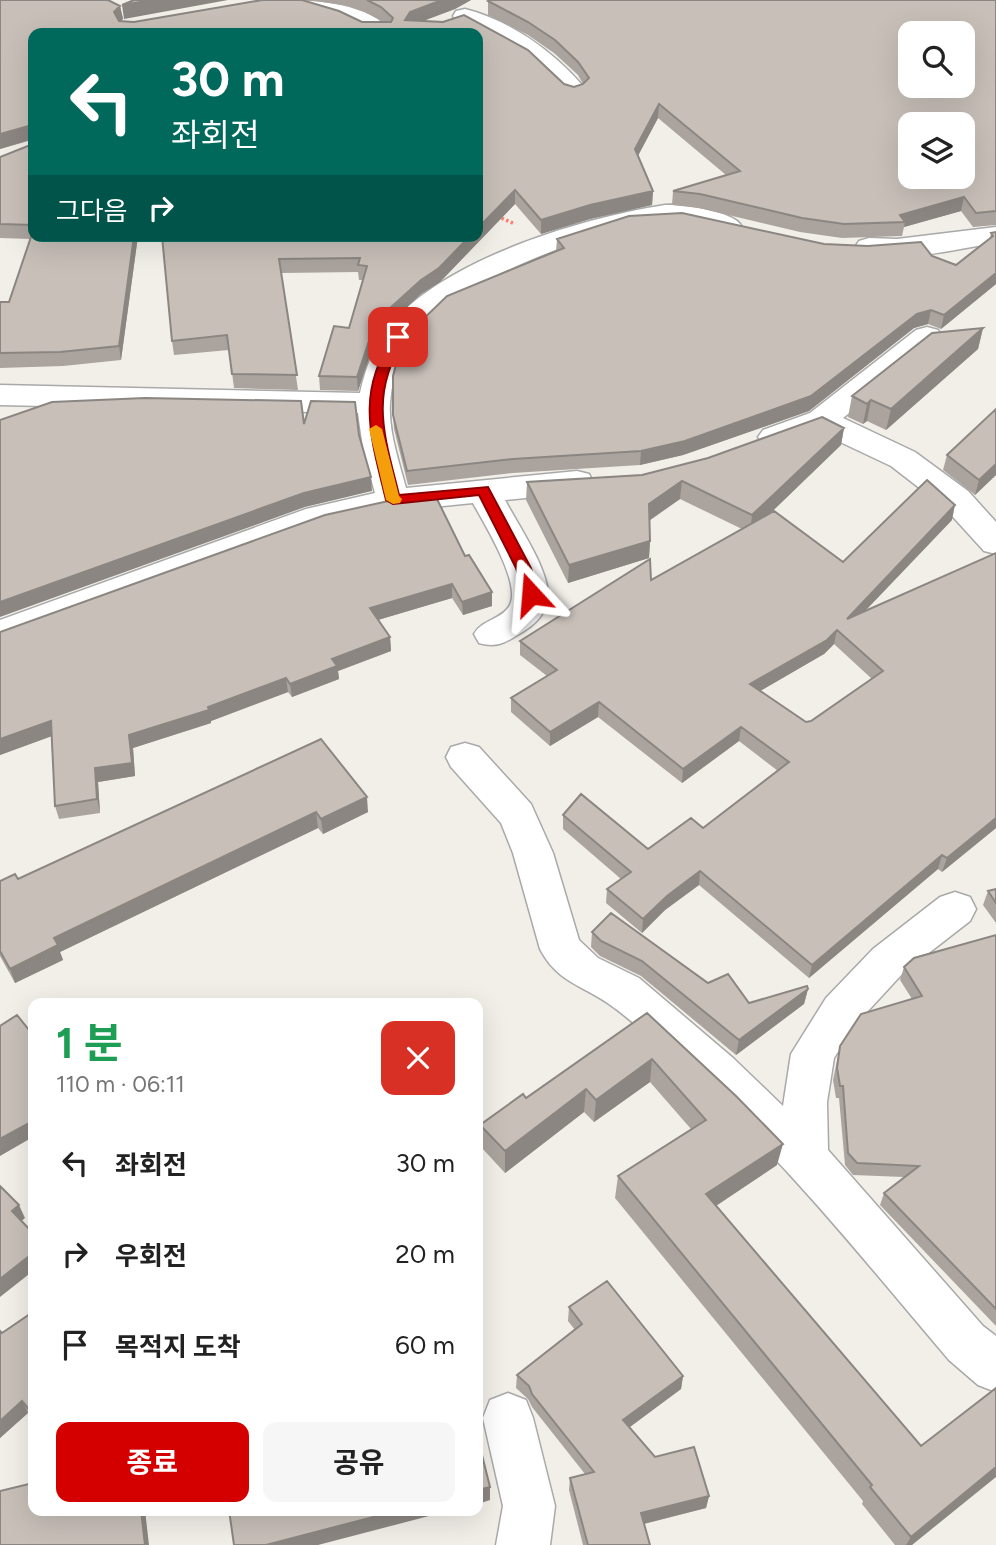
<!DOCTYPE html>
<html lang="ko">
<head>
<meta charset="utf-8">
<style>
	body { margin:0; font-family:Figtree,"Noto Sans KR",sans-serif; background:#f6f6f6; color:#222; height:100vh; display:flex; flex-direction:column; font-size:26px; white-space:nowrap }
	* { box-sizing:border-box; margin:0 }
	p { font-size:23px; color:#767676 }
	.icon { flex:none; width:38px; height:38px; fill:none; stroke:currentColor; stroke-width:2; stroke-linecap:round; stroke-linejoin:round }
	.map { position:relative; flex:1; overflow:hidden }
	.details { position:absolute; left:28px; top:998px; width:455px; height:518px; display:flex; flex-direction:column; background:#fff; border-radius:14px; box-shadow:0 7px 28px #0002 }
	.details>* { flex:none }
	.top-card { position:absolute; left:28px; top:28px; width:455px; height:214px; border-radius:14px; box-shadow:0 7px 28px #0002; background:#00695c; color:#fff; overflow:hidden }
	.fabs { position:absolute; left:898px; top:21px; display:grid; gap:14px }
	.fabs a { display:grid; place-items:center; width:77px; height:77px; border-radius:14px; background:#fff; box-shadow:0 7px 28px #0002; font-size:35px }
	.pin { position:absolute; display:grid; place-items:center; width:60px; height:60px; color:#fff; margin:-30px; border-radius:14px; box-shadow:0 4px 10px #0006 }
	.me { position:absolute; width:77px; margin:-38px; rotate:341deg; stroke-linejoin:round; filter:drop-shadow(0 0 5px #0008) }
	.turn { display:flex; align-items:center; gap:24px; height:147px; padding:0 28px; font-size:32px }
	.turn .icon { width:91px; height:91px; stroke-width:2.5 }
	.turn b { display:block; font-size:49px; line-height:60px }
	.then { display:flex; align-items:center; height:66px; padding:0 28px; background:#0003; gap:14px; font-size:26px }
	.round { display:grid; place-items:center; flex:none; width:74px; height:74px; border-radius:14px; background:#f6f6f6 }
	.summary { display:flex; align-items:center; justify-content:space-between; height:119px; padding:0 28px }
	h1 { font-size:42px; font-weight:700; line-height:52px; color:#1e9e55 }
	.action { display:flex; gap:14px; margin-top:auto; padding:14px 28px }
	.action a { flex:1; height:80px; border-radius:14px; background:#d40000; color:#fff; font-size:28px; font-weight:700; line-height:80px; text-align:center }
	.action a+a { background:#f6f6f6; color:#222 }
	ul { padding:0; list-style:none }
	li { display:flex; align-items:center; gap:21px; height:91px; padding:0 28px }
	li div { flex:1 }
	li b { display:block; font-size:26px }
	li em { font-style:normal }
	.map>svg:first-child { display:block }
</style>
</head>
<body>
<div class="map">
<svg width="996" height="1545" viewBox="0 0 996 1545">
	<rect width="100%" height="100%" fill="#f2efe9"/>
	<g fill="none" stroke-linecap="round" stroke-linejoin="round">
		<defs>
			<path id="minor" d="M282,0C314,0 372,3 392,33H364L330,18L286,5Z
				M465,9C509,20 553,51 582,85L586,90L582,95C562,100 556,84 543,72C518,50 487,35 456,21L453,16L456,11Z
				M665,205C682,204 732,211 741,225L737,231C713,237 689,219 664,222C592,230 467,277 418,330C403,346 394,373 391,394C386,425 398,458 406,488L577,471L589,474L593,482L589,490L577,493L505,500C518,525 546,565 548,593C549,612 534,626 519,634C505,643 496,648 479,643L474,634C482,620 499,620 508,608C525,588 484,524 473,503L393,511L326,526L0,646V620L306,509L375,493L363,448L358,413L0,405V385L360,393C366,366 377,337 397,317C457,256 582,218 665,205Z
				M996,227V243C953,249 902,264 859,253L855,247L859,241L869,238L897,239Z
				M927,327L938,330L942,336L938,342L843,418L915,452L968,491L996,522V554L984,551L944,507L891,466L819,432L774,447L763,444L758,437L763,430L810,413L916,330Z
				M465,743L479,747L531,804L553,853L579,940L598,958L639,978L733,1058L783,1106L791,1054L826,998L873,949L940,897L955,892L970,897L976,909L970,921L903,973L856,1024L834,1058L827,1102L828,1150L983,1326L996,1336V1392L978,1385L949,1360C869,1266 791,1168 700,1084C674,1060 638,1024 609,1004C582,985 557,982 540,949L513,853L501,823L451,767L446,757L451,747Z
				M508,1393L526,1400L533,1418L555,1506L550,1545H496L503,1506L483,1418L490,1400Z"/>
		</defs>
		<!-- minor casing -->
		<use href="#minor" stroke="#a9a9a9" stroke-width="3"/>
		<!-- path -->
		<path stroke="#fa8072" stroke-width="3.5" stroke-dasharray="2.5 2.5" stroke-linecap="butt" d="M497,216L515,224"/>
		<!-- minor -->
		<use href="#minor" fill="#fff" fill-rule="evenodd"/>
	</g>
	<!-- wall -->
	<path fill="#aba49e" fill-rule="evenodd" d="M0,0H108L120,6L123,19L120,21L134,22L262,0H302L339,11L362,22H384L365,12L344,5L307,0H471L455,9L422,21L443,22L464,15L528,50L564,84L574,87L583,84L578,75L554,53L528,35L488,15V1L490,0H996V225L973,227L961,211L904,227L902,236L842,238L800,232L699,208L672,205L673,191L726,175L658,118L638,156L653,191L652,205L590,219L541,234L515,204L440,282L421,294L389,324L371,352L358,391L320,390L319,376L334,326L349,328L363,280H359L358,272L281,273L298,390L234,388L229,350L174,355L172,341L162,236H478V33H33V236H138L121,360L63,366L0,368V302H9L31,239L0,238V157L33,144L32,140L0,149ZM910,33H962V86H910ZM910,124H962V177H910Z
		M996,232V284L941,329L928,324L914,328L809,411L683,455L640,465L513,473L408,485L394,429L393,415L556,251L557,239L824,244L932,256L956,265L990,238L991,233Z
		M983,328L978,349L886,430L867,421L863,424L848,417L852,396Z
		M844,428L841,445L769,514L843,562L952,520L865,611L996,828L942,872L938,869L809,978L699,885L665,910L642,933L606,903L607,889L621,879L563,829V815L648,849L703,828L778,771L739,741L682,783L598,717L550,746L511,712V698L547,676L520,655V641L651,580L742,529L680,499L649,521L650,541L649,558L568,583L526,500L527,482L642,475ZM834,644L872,679L811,721L806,722L760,691L824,654Z
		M947,455L996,475L975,495L943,470Z
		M465,556L492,592V606L463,615L452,598L378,620L390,637L391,651L338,671L339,679L292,697L288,692L211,721V723L133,748L135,776L98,782L100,813L59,819L55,806L51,736L0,755V632Z
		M321,739L368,812L323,834L318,828L60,952L63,960L15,983L0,956V881L18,879Z
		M996,889V923L983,905L988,891Z
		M592,932L708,983L749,1003L808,989L804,1004L736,1055L641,976L600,956L591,947Z
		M996,935V1326L880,1205L884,1193L904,1177L853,1175L845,1165L839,1098H836L833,1080L840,1046L912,999L900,980L904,967Z
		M647,1013L777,1165L716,1206L921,1446L912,1545H895L862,1504L863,1501L615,1198L618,1176L691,1129L650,1082L594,1122L584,1112L505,1173L481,1147L480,1125L526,1098Z
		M569,1307L683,1376L681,1389L629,1427L655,1457L709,1496L706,1508L644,1524L650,1545H583L569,1490L570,1478L585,1474L532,1407L528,1399L516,1388L517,1375L575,1330L568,1321Z
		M33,1312V1419L28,1413L0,1438V1331L2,1333Z"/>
	<!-- shaded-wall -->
	<path fill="#8b8681" d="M152,0H228L124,19L122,5Z
		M442,0H471L455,9L410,26L405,20L410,12Z
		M120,6L123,19L116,26L114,12Z
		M659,104L658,118L634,163L635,149Z
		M32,125L33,139L0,149V134Z
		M515,190V204L440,282L421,294L389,324L371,352L358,391L357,377L370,338L388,310L470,236H478V228Z
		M653,191L652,205L590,219L541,234V220L590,205Z
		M964,197L961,211L904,227L905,222L900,215Z
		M134,236H138L121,360L119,346Z
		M996,273V284L941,329L944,315Z
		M931,310L928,324L914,328L809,411L683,455L640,465L641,451L917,314Z
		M983,328L978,349L886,430L891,409Z
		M871,400L867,421L863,424L867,404Z
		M844,428L841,445L750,533L752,515Z
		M996,464V475L975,495L979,480Z
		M371,477L372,491L305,507L0,617V602L304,493Z
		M682,481L680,499L647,522L649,504Z
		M955,505L952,520L844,633L847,619Z
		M650,541L649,558L568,583L569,565Z
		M452,584V598L371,622L370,608Z
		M492,592V606L463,615L462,602Z
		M837,630L834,644L824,654L748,698L750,684Z
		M390,637L391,651L338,671L339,679L292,697L290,684L332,659Z
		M286,678L288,692L211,721V723L133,748L135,776L98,782L100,813L97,799L95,768L129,735L208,707Z
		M599,702L598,717L550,746V732Z
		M51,721L55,735L0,755V739Z
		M741,727L739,741L682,783L683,769Z
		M367,797L368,812L323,834L321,819Z
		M316,812L318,828L60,952L63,960L15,983L10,969L54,938Z
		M996,818V828L942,872L947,858Z
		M942,855L938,869L809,978L812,965Z
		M700,871L699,885L665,910L642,933L643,919L667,896Z
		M808,989L804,1004L736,1055L739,1040Z
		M652,1059L650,1082L594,1122L596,1100Z
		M586,1089L584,1112L505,1173V1151Z
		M33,1121V1137L0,1156V1139Z
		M783,1144L777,1165L702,1215L706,1194Z
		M19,1205L25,1218L18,1224L12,1211Z
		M33,1253V1271L0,1297V1279Z
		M683,1376L681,1389L622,1433L623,1420Z
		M22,1401L28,1413L0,1438V1421Z
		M996,1467V1477L912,1545H906L911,1537Z
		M490,1487V1500L478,1504V1490Z
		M709,1496L706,1508L639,1525L641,1513Z
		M141,1510H145L149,1545H145Z
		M400,1510H452L318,1545H266Z"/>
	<!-- building -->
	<path fill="#c7bfb8" stroke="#8b8681" stroke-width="2" fill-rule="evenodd" d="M0,0H108L120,6L114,12L119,21L134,22L262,0H302L339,11L362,22H391L393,18L381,7L367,0H442L410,12L405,20L443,22L464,15L528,50L564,84L574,87L583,84L589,78L578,62L555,40L528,22L488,1L490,0H996V211L976,213L964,197L900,215L905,222L844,224L802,218L700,194L673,191L740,171L659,104L635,149L653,191L590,205L541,220L515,190L478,228V33H33V225L0,224V157L33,144L32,125L0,134ZM910,33H962V86H910ZM910,124H962V177H910Z
		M134,0H152L122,5Z
		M682,213L824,244L868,246L921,242L932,256L956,265L993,236L991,233L996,232V273L944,315L931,310L917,314L811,396L685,441L641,451L513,459L407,471L393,415V376L400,350L414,328L447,296L564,248L557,239L629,216Z
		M33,231V236H134L119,346L60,352L0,353V302H9Z
		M162,236H470L439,268L421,280L388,310L370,338L357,377L319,376L334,326L349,328L367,266L358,265L360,258L279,259L297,375L232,374L227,335L172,341Z
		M983,328L891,409L871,400L867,404L852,396L932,333Z
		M145,398L301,401L304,424L311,401L355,402L359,435L371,477L304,493L0,602V420L52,402Z
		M996,409V464L979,480L947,455Z
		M822,417L844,428L752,515L682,481L649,504L650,541L569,565L527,482L642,475L708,458Z
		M927,480L955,505L847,619L996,553V818L947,858L942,855L812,965L700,871L667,896L643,919L607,889L631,872L563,815L581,794L648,849L691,818L703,828L789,762L741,727L683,769L599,702L550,732L511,698L557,670L520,641L650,559L651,580L774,511L843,562ZM837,630L883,671L811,721L806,722L750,684L827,640Z
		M435,495L465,556L469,555L492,592L462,602L452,584L370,608L390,637L332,659L337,666L290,684L286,678L208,707L209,710L129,735L132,763L95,768L97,799L55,806L51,721L0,739V632L325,515L393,500Z
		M321,739L367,797L321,819L316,812L54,938L58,945L10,969L0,951V881L15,874L18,879Z
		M996,889V903L988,891Z
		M611,913L708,983L728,974L749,1003L807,986L808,989L739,1040L642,961L601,941L592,932Z
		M996,935V1309L884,1193L919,1166L857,1163L848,1153L843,1086H840L837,1068L840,1046L861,1014L922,996L904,967L914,958Z
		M647,1013L736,1096L783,1144L706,1194L921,1446L996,1388V1467L911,1537L870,1487L872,1485L618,1176L706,1120L652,1059L596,1100L586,1089L505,1151L480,1125L523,1094L526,1098Z
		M17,1015L33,1035V1121L0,1139V1026Z
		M0,1186L19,1205L12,1211L33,1233V1253L0,1279Z
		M607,1281L683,1376L623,1420L655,1457L694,1447L709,1496L641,1513L650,1545H588L570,1478L594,1472L532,1394L529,1386L517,1375L582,1324L569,1307Z
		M33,1312V1414L22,1401L0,1421V1331L2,1333Z
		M478,1439L490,1487L478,1490Z
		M33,1483V1510H141L145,1545H0V1491Z
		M229,1510H400L266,1545H234Z"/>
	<!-- route -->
	<path fill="#d40000" stroke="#8a0000" stroke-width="2" d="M398,334L405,337C369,395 384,434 399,495L488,487L531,568L538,594L536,597H526L524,594L516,568L479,495L393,504L386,500C371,437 355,394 394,335Z"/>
	<!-- slow -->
	<path fill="#f59e0b" d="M376,425L382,429L399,496L402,499L400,503L393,504L386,500L369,429Z"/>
</svg>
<div class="fabs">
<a><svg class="icon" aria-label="search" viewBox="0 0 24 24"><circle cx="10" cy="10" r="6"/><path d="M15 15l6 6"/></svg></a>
<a><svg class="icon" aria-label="layers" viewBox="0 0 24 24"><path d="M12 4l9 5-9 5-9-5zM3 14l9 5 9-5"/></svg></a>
</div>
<div class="pin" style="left:398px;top:337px;background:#d93025"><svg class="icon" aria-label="arrive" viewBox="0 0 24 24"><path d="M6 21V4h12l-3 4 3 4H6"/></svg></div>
<svg class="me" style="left:531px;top:594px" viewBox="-20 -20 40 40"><path d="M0-17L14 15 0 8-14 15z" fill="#d40000" stroke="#fff" stroke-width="4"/></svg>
<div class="top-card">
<div class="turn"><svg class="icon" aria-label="left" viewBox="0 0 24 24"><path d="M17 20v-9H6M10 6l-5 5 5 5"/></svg><div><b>30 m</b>좌회전</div></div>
<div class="then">그다음<svg class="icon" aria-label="right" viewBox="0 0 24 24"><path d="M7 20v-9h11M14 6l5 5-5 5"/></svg></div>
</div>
<section class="details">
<div class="summary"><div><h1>1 분</h1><p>110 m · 06:11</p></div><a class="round" style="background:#d93025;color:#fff"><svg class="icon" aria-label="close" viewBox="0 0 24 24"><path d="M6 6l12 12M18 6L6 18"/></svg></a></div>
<ul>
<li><svg class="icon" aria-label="left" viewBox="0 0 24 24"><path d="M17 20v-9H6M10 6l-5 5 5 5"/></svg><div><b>좌회전</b></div><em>30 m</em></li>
<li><svg class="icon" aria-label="right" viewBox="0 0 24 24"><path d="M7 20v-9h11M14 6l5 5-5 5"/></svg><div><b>우회전</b></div><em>20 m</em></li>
<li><svg class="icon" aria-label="arrive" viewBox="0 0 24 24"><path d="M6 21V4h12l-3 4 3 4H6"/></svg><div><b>목적지 도착</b></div><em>60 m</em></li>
</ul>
<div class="action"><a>종료</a><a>공유</a></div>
</section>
</div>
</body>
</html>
